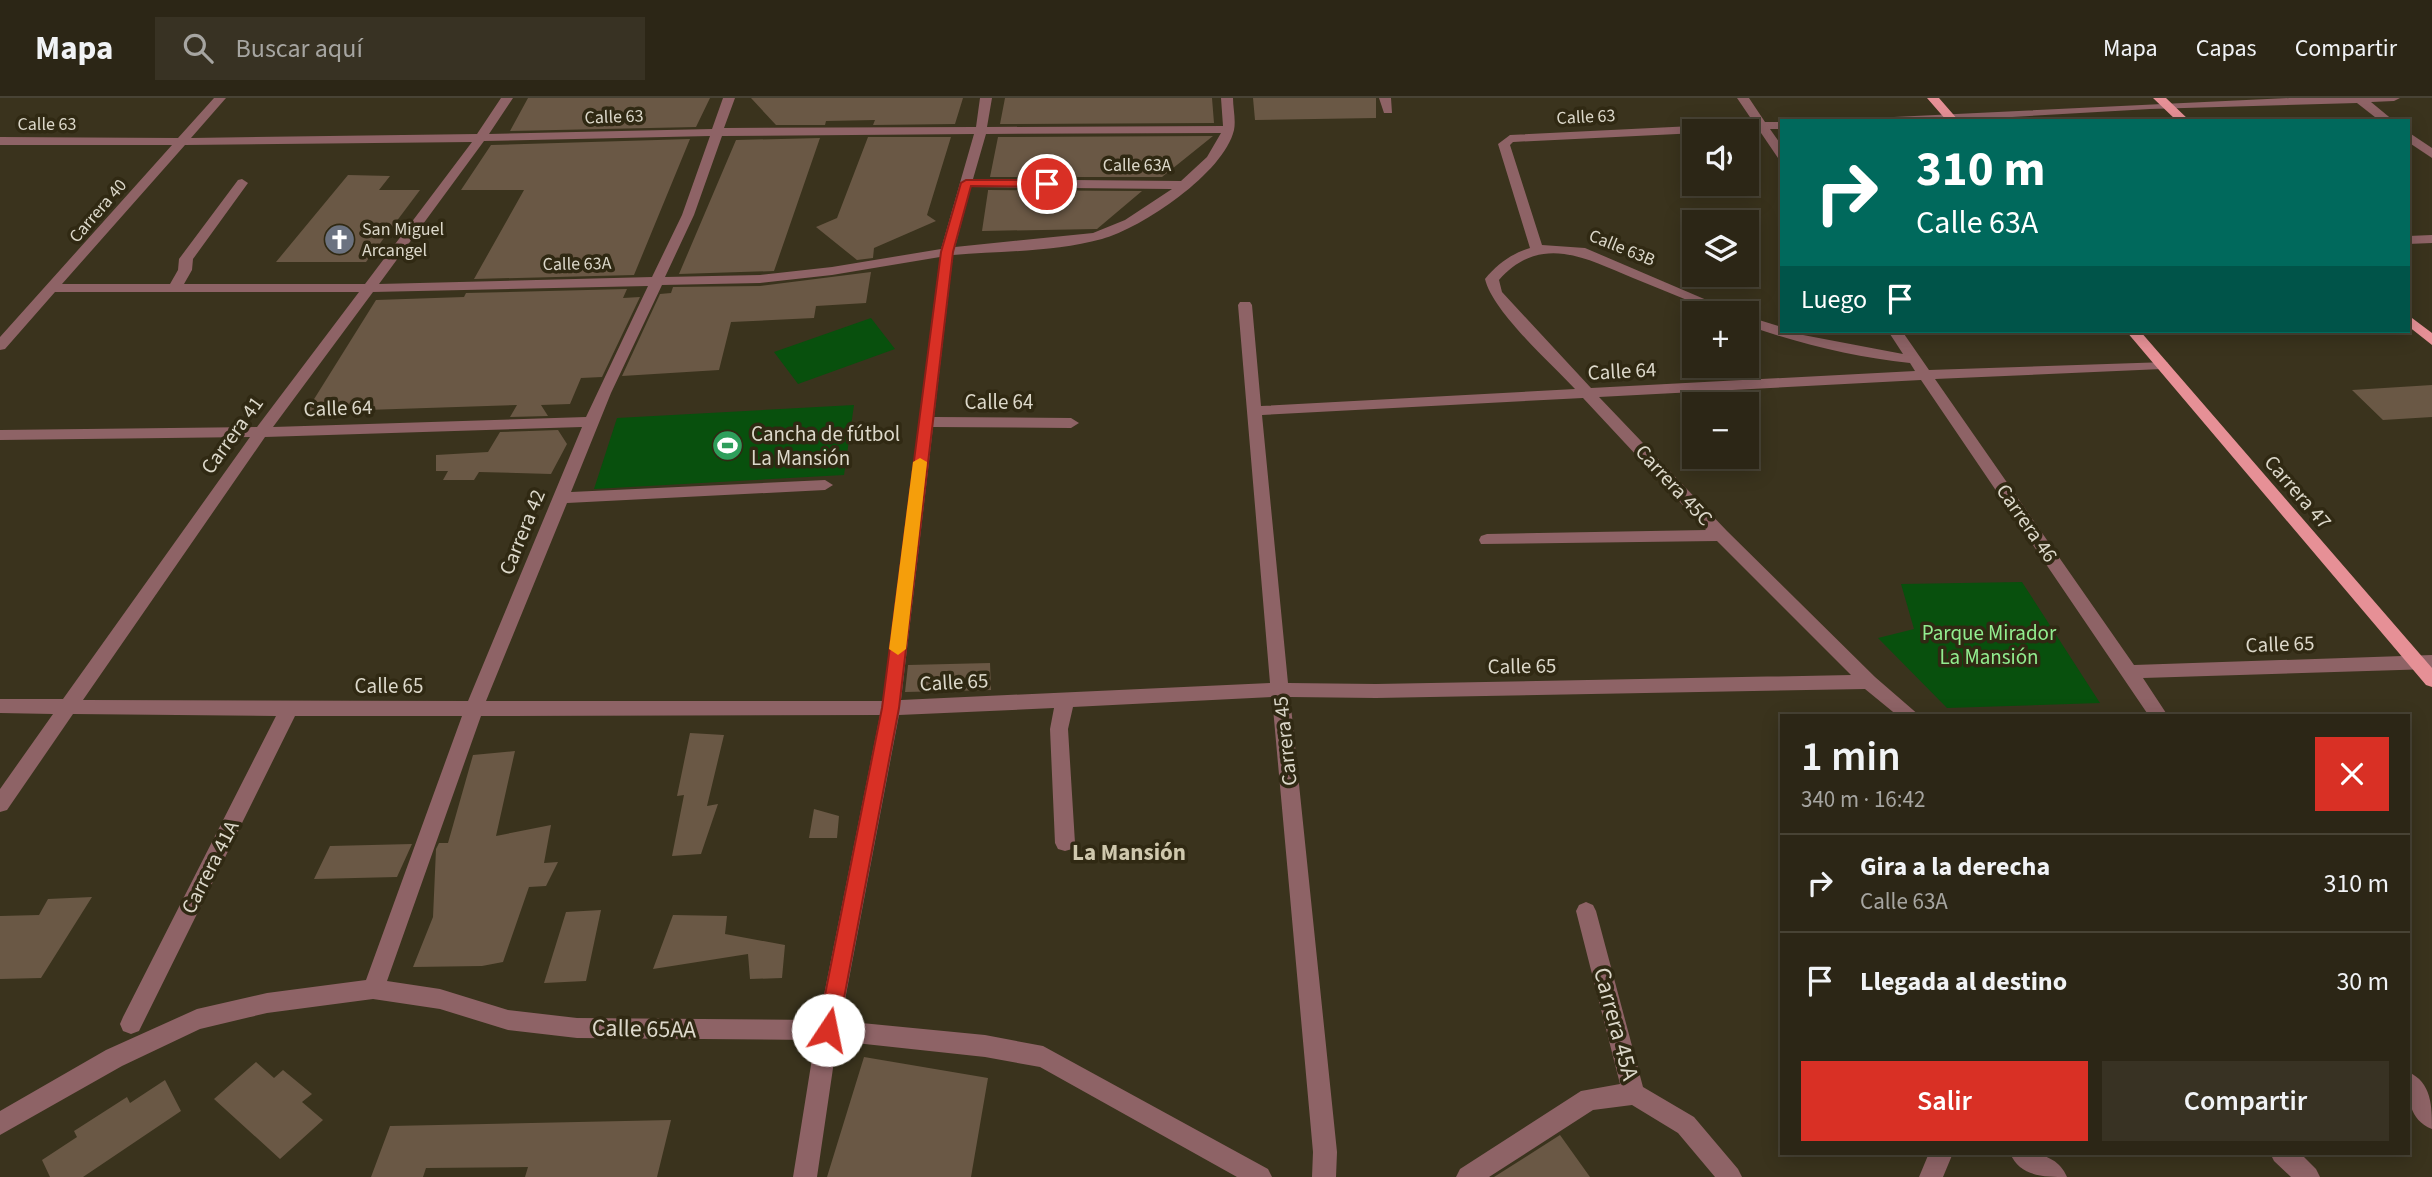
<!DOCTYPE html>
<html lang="es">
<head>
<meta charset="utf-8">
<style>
	body { margin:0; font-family:"Source Sans 3",sans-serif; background:#383223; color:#f1f3f6; height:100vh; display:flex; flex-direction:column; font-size:26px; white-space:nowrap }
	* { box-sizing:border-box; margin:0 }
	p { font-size:23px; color:#a6a5a1 }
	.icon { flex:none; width:38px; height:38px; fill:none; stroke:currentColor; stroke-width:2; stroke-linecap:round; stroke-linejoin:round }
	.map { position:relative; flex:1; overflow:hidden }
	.sheet { position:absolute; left:1780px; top:616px; width:630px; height:441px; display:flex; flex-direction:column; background:#2c2616; border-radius:0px; box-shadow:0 4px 18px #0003,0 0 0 2px #484335 }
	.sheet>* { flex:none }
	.top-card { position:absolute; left:1780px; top:21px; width:630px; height:214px; border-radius:0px; box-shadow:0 4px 18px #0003,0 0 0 2px #484335; background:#00695c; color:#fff; overflow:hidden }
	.fabs { position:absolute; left:1682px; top:21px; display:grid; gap:14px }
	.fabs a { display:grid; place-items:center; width:77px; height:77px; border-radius:0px; background:#2c2616; box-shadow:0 4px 18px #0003,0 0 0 2px #484335; font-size:35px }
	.pin { position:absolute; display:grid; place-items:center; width:60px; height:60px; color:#fff; margin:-30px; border:4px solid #fff; border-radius:50%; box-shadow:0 2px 7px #0007 }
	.me { position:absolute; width:77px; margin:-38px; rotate:11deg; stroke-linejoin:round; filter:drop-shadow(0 0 5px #0008) }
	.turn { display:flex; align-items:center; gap:24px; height:147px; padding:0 21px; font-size:32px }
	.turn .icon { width:91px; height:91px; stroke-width:2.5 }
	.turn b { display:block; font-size:49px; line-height:60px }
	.then { display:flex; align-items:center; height:66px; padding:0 21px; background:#0003; gap:14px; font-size:26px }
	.round { display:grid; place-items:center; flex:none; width:74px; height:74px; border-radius:0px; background:#383223 }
	.headline { display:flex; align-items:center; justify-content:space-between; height:119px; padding:0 21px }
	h1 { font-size:42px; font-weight:600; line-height:52px }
	.cta { display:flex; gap:14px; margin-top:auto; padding:14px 21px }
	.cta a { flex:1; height:80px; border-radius:0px; background:#d93025; color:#fff; font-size:28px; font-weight:600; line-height:80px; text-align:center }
	.cta a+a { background:#383223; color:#f1f3f6 }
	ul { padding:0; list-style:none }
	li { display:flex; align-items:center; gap:21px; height:98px; padding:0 21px; border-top:2px solid #484335 }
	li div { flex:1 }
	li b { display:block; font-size:26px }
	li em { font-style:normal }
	header { display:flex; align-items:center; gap:42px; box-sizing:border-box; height:98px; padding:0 35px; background:#2c2616; border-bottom:2px solid #484335 }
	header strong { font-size:33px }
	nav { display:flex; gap:38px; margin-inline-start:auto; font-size:24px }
	.search { width:490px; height:63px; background:#383223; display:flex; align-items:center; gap:18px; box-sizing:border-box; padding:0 24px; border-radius:0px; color:#a6a5a1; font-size:26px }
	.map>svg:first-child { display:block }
</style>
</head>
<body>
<header>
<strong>Mapa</strong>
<div class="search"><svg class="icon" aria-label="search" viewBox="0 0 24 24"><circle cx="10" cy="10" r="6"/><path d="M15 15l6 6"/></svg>Buscar aquí</div>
<nav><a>Mapa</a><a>Capas</a><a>Compartir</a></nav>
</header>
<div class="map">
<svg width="2432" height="1079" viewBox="0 0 2432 1079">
	<rect width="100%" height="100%" fill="#3a331d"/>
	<!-- green -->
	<path fill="#08500d" d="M871,220L895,251L798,286L774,254Z
		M854,307L844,377L594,391L617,320Z
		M2022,484L2100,605L1947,610L1878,540L1914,531L1901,486Z"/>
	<!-- building -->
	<path fill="#6a5845" d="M528,0H710L696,29L510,33Z
		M751,0H963L955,26L873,27L875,22L826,23L825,27H776Z
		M1005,0H1212L1214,25L1000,26Z
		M1253,0H1376V20L1255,22Z
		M1213,38L1162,79H990L998,39Z
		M868,39H951L927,117L936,123L874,150L873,160L857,162L816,129L837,120Z
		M820,40L774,173L679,176L736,42Z
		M690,41L634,177L474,181L524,92H461L491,47Z
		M348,77L390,78L379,92H420L366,164H276Z
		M988,93V92L1142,93L1097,131L982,133Z
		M871,174L866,205L816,208L814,220L731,224L719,272L622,278L660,196L671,195L673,189L760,188Z
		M627,191L623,200L640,199L602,279L581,280L570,306L541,307L548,318L510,319L517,307L306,314L376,202L464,199L466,195Z
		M2432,287V319L2383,322L2352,292Z
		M558,332L567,346L551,376L479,374L474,382H443L448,373H436V357L488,354L500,334Z
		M990,565L991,592L905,594L908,567Z
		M690,635L724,637L707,708L718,706L701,756L672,758L684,697L677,698Z
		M515,653L496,738L551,727L544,765L558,764L546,788L529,789L503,864L482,868L413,869L433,819L436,751L439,745H448L473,657Z
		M814,711L839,718L837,740H809Z
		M412,746L397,779L314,781L330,748Z
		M92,799L41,880L0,881V818L39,817L48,801Z
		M601,812L586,883L544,885L566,814Z
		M673,817L727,818L725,836L785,847L782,880L750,881L748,856L653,871Z
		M864,959L988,980L971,1079H827Z
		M256,964L274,980L283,972L312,996L302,1004L323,1022L280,1061L214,1001Z
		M165,982L181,1013L83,1079H50L42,1062L77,1039L74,1033L127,999L130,1005Z
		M671,1022L657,1079H525L528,1069L426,1070L423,1079H371L390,1028Z
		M1560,1037L1590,1079H1494Z"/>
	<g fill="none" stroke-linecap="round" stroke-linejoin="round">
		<!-- minor -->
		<path fill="#8e6366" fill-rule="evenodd" d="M214,0H226L191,40L477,36L501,0H513L489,36L712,31L723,0H735L724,30L976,29L980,0H992L987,29L1223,28L1221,0H1233C1233,10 1236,22 1234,32C1224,75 1142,130 1102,141C1055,154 1002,153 953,157L934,319L1071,320L1079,325L1071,330L933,329L901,602L1270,585L1238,207L1240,204H1250L1252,207L1261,308L1575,291C1550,264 1493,214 1485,181C1497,166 1511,156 1530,150L1498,46L1510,37L1754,25L1737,0H1749L1765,24H1782V31H1770L1782,48V60H1778L1759,32L1513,44L1510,47L1542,147L1585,150L1737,215H1719C1690,203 1662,192 1633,180C1585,160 1541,135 1499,182L1502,194L1591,290L1915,273L1910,265C1854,259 1800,246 1746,227V218L1782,229V233L1903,256L1888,233H1902L1929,272L2167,264L2169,267L2162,271L1935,281L2134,567L2432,557V571L2143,580L2168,618H2149L1921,282L1599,299L1727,433L1875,579L1920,618H1898L1865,591L1376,600L1290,599L1337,1054L1336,1079H1312L1313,1054L1272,599L1073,609L1068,631L1075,745L1072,751L1065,753L1058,751L1055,745L1050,631L1054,610L899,617L841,923L985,937L1043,948L1268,1071L1272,1079H1237L1040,969L985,959L837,943L817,1079H793L815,942L577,940L508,932L440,911L373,901L267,915L200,931L122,968L0,1037V1013L106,952L197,911L267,895L366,882L462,618H295L139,933L131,936L123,933L120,926L123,919L276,618L73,616L7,712L0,714V691L53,616L0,615V601H63L250,339L0,342V332L257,329L359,194H55L5,251L0,252V239L172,47H0V39L178,40ZM1221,35L1207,59L1181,83L973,81L986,36ZM974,36L941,151L832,169L760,177L665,179L694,117L722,38ZM710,38L682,117L652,179L379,186L484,43ZM472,44L365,186H184L192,172L193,161L248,85L242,81L238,82L179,161L178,172L170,186H62L185,47ZM971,89L1172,91L1125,122L1093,135L955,149ZM940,159L883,603H486L567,405L825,392L833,387L825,382L571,394L611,295L662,187L760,185L832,177ZM648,188L586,319L273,329L373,194ZM1583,300L1706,432L1487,436L1481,438L1479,442L1481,446L1717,443L1851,577L1376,586L1288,585L1262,317ZM582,329L468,603L83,602L265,339ZM880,617L819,922L577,920L508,912L440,891L387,883L481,618Z
			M1379,0H1391L1392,15H1384Z
			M2290,0H2400L2394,3L2371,4L2394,23H2380L2357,5L2150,11L1942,23H1867L1873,20Z
			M2408,34L2432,50V60L2408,44Z
			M2432,137V145L2408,146V138Z
			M1586,804L1593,807L1596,813L1643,989L1694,1019L1738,1071L1742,1079H1715L1678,1035L1632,1007L1593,1012L1489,1079H1456L1460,1071L1581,993L1620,986L1576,813L1579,807Z
			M2408,974C2432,984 2432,1009 2432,1031C2407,1021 2408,996 2408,974Z
			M1929,1055H1953L1943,1079H1919Z
			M2010,1055C2033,1055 2057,1055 2067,1079C2044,1079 2020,1079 2010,1055Z
			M2270,1055H2300L2316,1071L2320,1079H2291L2274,1063Z"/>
		<!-- major -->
		<path fill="#e69096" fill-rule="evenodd" d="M1927,0H1939L1959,23H1947Z
			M2153,0H2166L2190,23H2177Z
			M2408,217L2432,235V247L2408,228Z
			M2126,233H2140L2432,570V589L2426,587Z"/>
	</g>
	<!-- route -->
	<path fill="#d93025" stroke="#8d1f18" stroke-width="2" d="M966,82H1047L1053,86L1047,89L971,88L953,154L899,610L838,932L835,939L828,942L821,939L818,932L882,610L941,154L961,85Z"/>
	<!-- slow -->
	<path fill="#f59e0b" d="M920,360L927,364L906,551L898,557L889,551L913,364Z"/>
	<!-- icons -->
	<defs>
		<symbol id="church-disc" viewBox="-11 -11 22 22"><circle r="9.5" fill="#6b7280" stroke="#302913"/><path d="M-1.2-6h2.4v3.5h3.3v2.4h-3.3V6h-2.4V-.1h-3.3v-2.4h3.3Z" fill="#fff"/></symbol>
		<symbol id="stadium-disc" viewBox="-11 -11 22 22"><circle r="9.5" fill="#2e9e5b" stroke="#302913"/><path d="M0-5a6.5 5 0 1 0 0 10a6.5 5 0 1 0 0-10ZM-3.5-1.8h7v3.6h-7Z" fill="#fff"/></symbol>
	</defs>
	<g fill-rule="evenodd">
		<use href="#church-disc" x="322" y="124" width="35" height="35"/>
		<use href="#stadium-disc" x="710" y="330" width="35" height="35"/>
	</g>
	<g text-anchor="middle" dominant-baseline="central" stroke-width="7" stroke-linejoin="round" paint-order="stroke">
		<!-- far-street labels -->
		<g font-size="18" fill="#dcd8ca" stroke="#302913">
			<text transform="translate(614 19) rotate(-2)">Calle 63</text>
			<text transform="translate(1586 19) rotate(-3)">Calle 63</text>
			<text x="47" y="26">Calle 63</text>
			<text x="1137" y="67">Calle 63A</text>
			<text transform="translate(98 113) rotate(-49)">Carrera 40</text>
			<text transform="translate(1622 150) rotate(22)">Calle 63B</text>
			<text transform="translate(577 166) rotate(-1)">Calle 63A</text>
		</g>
		<!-- far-poi labels -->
		<g font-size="18" fill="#dcd8ca" stroke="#302913" text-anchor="start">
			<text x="362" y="131">San Miguel<tspan x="362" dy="21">Arcangel</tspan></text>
		</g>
		<!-- street labels -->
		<g font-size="21" fill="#dcd8ca" stroke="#302913">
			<text transform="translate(1622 273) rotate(-3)">Calle 64</text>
			<text x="999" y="304">Calle 64</text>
			<text transform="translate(338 310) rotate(-2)">Calle 64</text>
			<text transform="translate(232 337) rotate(-54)">Carrera 41</text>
			<text transform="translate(1674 387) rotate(47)">Carrera 45C</text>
			<text transform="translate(2298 394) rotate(49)">Carrera 47</text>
			<text transform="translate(2027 425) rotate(55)">Carrera 46</text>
			<text transform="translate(522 434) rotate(-68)">Carrera 42</text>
			<text transform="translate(2280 546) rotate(-2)">Calle 65</text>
			<text transform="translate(1522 568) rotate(-1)">Calle 65</text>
			<text transform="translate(954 584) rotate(-3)">Calle 65</text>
			<text x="389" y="588">Calle 65</text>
			<text transform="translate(1285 643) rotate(-96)">Carrera 45</text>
			<text transform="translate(210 769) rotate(-63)">Carrera 41A</text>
		</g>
		<!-- poi labels -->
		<g font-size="21" fill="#dcd8ca" stroke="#302913" text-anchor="start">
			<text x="751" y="336">Cancha de fútbol<tspan x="751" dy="24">La Mansión</tspan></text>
		</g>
		<!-- park labels -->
		<g font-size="21" fill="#92ed8f" stroke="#302913">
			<text x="1989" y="535">Parque Mirador<tspan x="1989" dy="24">La Mansión</tspan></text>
		</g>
		<!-- neighbourhood labels -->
		<g font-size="23" font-weight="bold" fill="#cfc8ad" stroke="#302913">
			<text x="1129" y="754">La Mansión</text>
		</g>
		<!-- near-street labels -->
		<g font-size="24" fill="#dcd8ca" stroke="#302913">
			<text transform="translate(1616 926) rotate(75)">Carrera 45A</text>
			<text transform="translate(644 931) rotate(1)">Calle 65AA</text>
		</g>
	</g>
</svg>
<div class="fabs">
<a><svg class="icon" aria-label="sound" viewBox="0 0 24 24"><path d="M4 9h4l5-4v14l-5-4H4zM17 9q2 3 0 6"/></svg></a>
<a><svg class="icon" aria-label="layers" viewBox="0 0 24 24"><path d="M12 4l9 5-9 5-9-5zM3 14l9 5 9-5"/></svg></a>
<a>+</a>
<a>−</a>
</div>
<div class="pin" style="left:1047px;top:86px;background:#d93025"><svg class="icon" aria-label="arrive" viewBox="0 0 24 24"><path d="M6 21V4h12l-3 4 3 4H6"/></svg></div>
<svg class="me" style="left:828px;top:932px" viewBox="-20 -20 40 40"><circle r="19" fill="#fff"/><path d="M0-13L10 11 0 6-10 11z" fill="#d93025"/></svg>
<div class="top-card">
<div class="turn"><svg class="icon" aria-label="right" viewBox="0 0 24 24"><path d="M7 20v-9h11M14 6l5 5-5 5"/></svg><div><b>310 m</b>Calle 63A</div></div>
<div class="then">Luego<svg class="icon" aria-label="arrive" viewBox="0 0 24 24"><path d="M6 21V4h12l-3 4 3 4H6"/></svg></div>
</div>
<section class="sheet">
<div class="headline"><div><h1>1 min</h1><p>340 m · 16:42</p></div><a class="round" style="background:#d93025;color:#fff"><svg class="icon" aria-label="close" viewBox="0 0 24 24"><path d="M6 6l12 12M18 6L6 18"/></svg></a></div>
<ul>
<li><svg class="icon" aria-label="right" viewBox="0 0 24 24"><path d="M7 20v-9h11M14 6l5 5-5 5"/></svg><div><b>Gira a la derecha</b><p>Calle 63A</p></div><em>310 m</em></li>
<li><svg class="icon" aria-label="arrive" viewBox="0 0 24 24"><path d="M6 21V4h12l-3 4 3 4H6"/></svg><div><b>Llegada al destino</b></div><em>30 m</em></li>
</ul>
<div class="cta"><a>Salir</a><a>Compartir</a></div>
</section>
</div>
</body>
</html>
